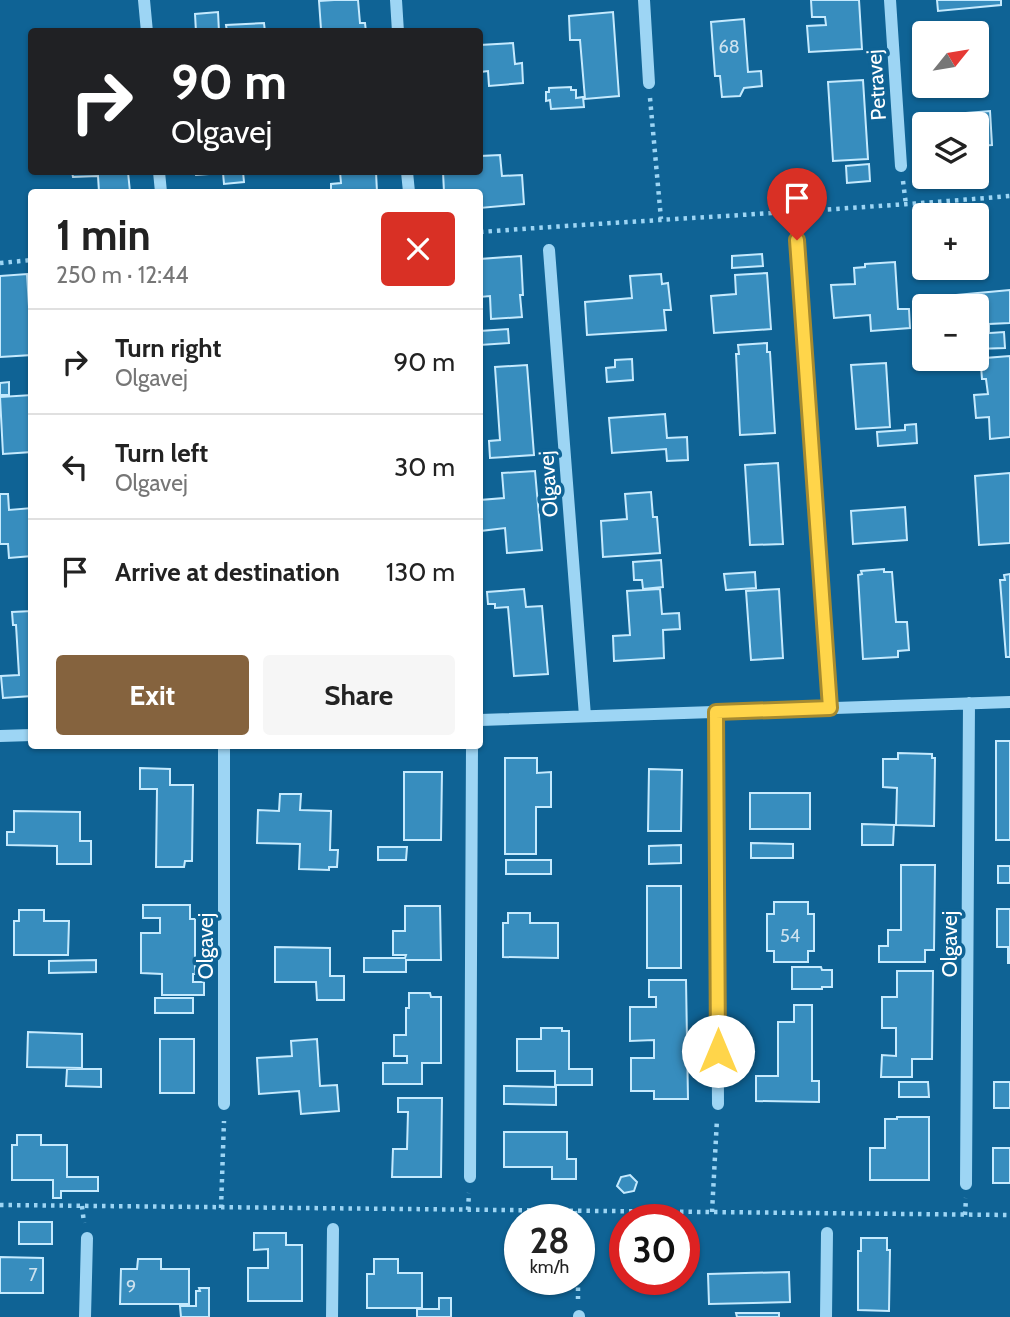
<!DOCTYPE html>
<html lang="en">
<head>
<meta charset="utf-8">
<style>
	body { margin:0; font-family:Cabin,sans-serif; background:#f6f6f6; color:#222; height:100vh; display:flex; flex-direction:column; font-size:26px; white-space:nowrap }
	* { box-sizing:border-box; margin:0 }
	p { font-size:23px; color:#767676 }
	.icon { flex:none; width:38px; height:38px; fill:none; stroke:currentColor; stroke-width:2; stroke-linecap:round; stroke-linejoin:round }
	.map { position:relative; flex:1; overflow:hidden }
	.side { position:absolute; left:28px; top:189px; width:455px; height:560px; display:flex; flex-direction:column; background:#fff; border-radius:7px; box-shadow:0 2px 5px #0004 }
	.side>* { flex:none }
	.hud { position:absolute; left:28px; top:28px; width:455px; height:147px; border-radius:7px; box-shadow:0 2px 5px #0004; background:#202124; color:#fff; overflow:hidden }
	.needle { width:46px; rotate:60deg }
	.tools { position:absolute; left:912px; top:21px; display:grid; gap:14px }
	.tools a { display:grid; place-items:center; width:77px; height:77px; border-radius:7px; background:#fff; box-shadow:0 2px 5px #0004; font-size:35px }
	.speed { position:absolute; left:504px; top:1204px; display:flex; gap:14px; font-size:35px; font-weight:700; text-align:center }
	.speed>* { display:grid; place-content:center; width:91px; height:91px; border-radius:50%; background:#fff; box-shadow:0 2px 5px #0004; line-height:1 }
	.speed small { font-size:18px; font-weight:400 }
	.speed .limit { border:10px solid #d22; background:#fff; color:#111 }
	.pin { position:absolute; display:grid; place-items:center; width:60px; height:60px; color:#fff; margin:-72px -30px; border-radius:50% 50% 50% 0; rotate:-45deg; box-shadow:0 0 7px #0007 }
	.pin .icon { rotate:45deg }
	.me { position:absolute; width:77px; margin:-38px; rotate:0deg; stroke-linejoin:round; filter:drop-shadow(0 0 5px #0008) }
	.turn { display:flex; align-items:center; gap:24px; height:147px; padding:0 28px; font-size:32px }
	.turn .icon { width:91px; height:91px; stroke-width:2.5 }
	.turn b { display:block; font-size:49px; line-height:60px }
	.round { display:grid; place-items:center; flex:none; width:74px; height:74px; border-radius:7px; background:#f6f6f6 }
	.head { display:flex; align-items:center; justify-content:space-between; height:119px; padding:0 28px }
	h1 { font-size:42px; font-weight:700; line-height:52px }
	.primary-button { display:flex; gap:14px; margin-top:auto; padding:14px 28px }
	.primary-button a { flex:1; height:80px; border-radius:7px; background:#85633e; color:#fff; font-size:28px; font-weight:700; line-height:80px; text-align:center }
	.primary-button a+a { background:#f6f6f6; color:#222 }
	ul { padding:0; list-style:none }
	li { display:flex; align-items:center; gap:21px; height:105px; padding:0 28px; border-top:2px solid #e0e0e0 }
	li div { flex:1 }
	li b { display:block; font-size:26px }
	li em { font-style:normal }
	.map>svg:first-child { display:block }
</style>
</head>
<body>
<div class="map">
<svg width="1010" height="1317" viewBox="0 0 1010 1317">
	<rect width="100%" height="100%" fill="#0f6395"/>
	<!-- building -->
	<path fill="#378dbe" stroke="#c5eafe" stroke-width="2" d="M334,0H358L360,23H365L366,32H330V29H321L319,1Z
		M811,0H859L862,49L809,52L807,26L826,25L825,17H812Z
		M937,0H1001V5L938,11Z
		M218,12L219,32H196L195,14Z
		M613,12L619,96L585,99L580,40H570L569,16Z
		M744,19L748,72L761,71L762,86L744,88L740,96L722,97L720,76H715L711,22Z
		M264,23L265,32H227L226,25Z
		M513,43L515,64L522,63L523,83L489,86L488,71L480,72V45Z
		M863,80L868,159L833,161L828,82Z
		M571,87V90H576V98L583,97L584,107L551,109L550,100L546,101V92H549V88Z
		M990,111L992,145L976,146V124H930L929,116Z
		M500,155L502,176L522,175L524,204L480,208V192H475V191L444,192L443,172H480V156Z
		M869,164L870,181L847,183L846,166Z
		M72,172H128L130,192H99L98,176L73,177Z
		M195,172H243L244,182L224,184L223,173L196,175Z
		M340,172H376L377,192H331V184L341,183Z
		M936,177H957V180L937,181Z
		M762,254L763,266L732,268V256Z
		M521,256L523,295H520L522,317L491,319L490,296L480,297V259Z
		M895,262L898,309H909L910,328L871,331L870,315L834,318L831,285L855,284L854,268L865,267V264Z
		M767,273L771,329L714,333L711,296L736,294L735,275Z
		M27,274L32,355L0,357V276Z
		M661,274L662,284L668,283L671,310H664L666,330L587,335L585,302L632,298L630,276Z
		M1010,290V323L989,324V331L976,332V306H958L957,295Z
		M508,329L509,343L480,345V331Z
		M1004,332L1005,348L976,349V334Z
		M767,343V352H770L775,433L740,435L736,354H739L738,345Z
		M1010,356V437L990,439L989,417L976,418L974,395L988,394L986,379H982L981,366H985V358Z
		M632,359L633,380L607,382L606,368L615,367V360Z
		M886,363L890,427L856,429L851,365Z
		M527,365L534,455L490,458L489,441L500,440L495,367Z
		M9,382V395H0V383Z
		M32,395V452L3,454L0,397Z
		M665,414L667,438L687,437L688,460L667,461L666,449L612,453L609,418Z
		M916,424L917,443L878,446L877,432L905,430V425Z
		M778,463L783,544L750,545L745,465Z
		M535,471L542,550L507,553L505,528L480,531V500L504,498L502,473Z
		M1010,473V543L979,545L975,476Z
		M651,492L653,517H657L660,553L603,557L601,521L627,519L625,494Z
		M0,494H8L9,510L32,508V556L9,558L8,544H0Z
		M905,507L907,540L853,544L851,511Z
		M661,560L663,587L643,589L642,580H634L633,562Z
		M884,569V572H892L896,622H907L909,650L898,651V657L863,659L858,575L862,574L861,571Z
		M755,572L756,588L726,590L724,574Z
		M1010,574V657H1006L1000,580H1005L1004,575Z
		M524,589L526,607L542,606L548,674L514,676L508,607L495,608V604H488L487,592Z
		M660,589L662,614L679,613L680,629L663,630L664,658L614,661L613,636L630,635L627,591Z
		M779,589L783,658L751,660L746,591Z
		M32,611V696L3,698L1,676L19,675L16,625H13L12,612Z
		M996,741H1010V840H996Z
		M898,753L932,754V758H935L934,826L896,825L897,788L883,787V759H898Z
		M505,758H537V773L551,772V807H536V854H505Z
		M140,768L170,769V785H193L192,861H185L184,867H156L157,789H140Z
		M649,769L682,770L681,831H648Z
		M404,772H442L441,840H404Z
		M750,793H810V829H750Z
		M280,794H301L300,810L331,811L330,850H338L337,867H329V870L299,869L300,844L257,843L258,810L279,811Z
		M14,811L80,812V841H91V864H57V846L7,845V832H14Z
		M862,824L894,825L893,845H862Z
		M751,843L793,844V858H751Z
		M681,845V863L649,864V846Z
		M378,847H407L406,860H378Z
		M506,860H551V874H506Z
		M901,865H935L934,950H925V962H879V946H888V930H901Z
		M998,866H1010V883H998Z
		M647,886H681V968H647Z
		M774,902H808V914H814V951H808V962H774V951H767V914H774Z
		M143,905H190V919H195V974H193V982H204V995H162V974L141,973V933H160V918H143Z
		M405,906H440L441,960H406V972H364V958H405L406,955H393V931H405Z
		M997,909H1010V963H1008V947H997Z
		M19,910H44V921H69L68,955H14V921H19Z
		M508,913H530V923H558V958L503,957V923H508Z
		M275,947L330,948V976H344V1000H317L316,982H275Z
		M96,960V972L49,973V961Z
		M792,967H821L822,970H832V987H822V989H792Z
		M897,971H933L932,1059H912V1077H881L882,1055L896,1056V1028H882V997H897Z
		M649,980H686L688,1099H654V1091H631V1058H654V1040L630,1041V1007H656V997H649Z
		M409,993H430L431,997H441V1063H422V1084H383V1063H407V1056H394V1035H406V1008H409Z
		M155,998H193V1013H155Z
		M794,1005H812V1081H819V1102L756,1101V1076H778V1022H794Z
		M541,1028H562V1031H569V1069H592V1085H555V1071H517V1039H541Z
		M28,1032L82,1034V1068L27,1067Z
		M160,1039H194V1093H160Z
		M317,1039L320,1086L337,1085L339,1111L301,1114L299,1091L259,1094L257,1058L292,1056L291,1041Z
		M67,1069H101V1087L66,1086Z
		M899,1082H928L929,1097H899Z
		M994,1082H1010V1108H994Z
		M504,1086L556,1087V1105L504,1104Z
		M398,1098H442L441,1177H392L393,1149H407L408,1112H398Z
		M897,1117H929V1180H870V1148H885V1119H897Z
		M504,1132H567V1159H576V1179H552V1167H504Z
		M17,1135H41V1145H67V1177H98V1191H61V1198H53V1180H12V1145H17Z
		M993,1148H1010V1183H993Z
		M630,1175L637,1182L634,1191L624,1193L617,1186L621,1177Z
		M19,1222H52V1244H19Z
		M254,1233H286V1245H302V1301H248V1268H268V1249L254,1250Z
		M861,1238H887V1250H890L889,1311L858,1310V1251H861Z
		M0,1257L43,1258V1293H0Z
		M138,1259H161V1269H189V1304H120L121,1269H137Z
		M374,1259H398V1273H422V1308H367V1274H374Z
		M789,1272L790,1302L709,1304L708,1274Z
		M199,1288H209V1317H181L180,1306H196V1291H200Z
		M439,1298H451V1317H417V1309H439Z
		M736,1313H779V1317H737Z"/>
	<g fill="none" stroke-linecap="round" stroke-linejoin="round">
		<!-- path -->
		<path stroke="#9dd5f4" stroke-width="4.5" stroke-dasharray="3.5 5" stroke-linecap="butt" d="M650,98L661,219
			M903,181L906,205
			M480,232C656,219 833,211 1010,196
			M0,263L32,260
			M0,1205L1010,1215
			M82,1206L84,1223
			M221,1208L224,1121
			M468,1210L469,1193
			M575,1211L576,1220
			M712,1212L717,1119
			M965,1215L966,1198
			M578,1279V1299"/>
		<!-- minor -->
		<path stroke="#9dd5f4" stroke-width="12" d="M144,0L147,32
			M396,0L398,32
			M644,0L649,83
			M890,0L901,166
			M159,172L161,192
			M407,172L409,192
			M797,240L830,708
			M549,250L585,716
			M716,712L718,1104
			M480,720L1010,702
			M0,736L32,735
			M224,1104V746
			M470,1177L472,746
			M966,1184L969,703
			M85,1317L87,1238
			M332,1317L333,1229
			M579,1317V1316
			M826,1317L827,1233"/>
	</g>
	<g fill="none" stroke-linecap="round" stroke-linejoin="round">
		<defs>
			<path id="route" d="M718,1051L716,712L830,708L797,240"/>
		</defs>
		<!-- route casing -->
		<use href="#route" stroke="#a68a30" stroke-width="18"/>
		<!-- route -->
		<use href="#route" stroke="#ffd54a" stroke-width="12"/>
	</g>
	<g text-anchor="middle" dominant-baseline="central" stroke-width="7" stroke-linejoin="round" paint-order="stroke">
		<!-- number labels -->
		<g font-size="18" fill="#cde2ef">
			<text x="729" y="47">68</text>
			<text x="790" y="936">54</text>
			<text x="33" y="1275">7</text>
			<text x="131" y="1287">9</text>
		</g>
		<!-- street labels -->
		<g font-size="21" fill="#fff" stroke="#0f6395">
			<text transform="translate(876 85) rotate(-94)">Petravej</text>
			<text transform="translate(548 484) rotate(-94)">Olgavej</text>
			<text transform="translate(949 944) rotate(-90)">Olgavej</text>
			<text transform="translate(205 946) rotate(-90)">Olgavej</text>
		</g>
	</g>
</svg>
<div class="tools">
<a><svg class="needle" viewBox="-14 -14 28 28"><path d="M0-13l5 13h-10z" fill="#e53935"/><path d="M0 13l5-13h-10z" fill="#767676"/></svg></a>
<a><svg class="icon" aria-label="layers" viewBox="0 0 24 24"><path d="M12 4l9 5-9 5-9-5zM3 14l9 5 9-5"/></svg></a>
<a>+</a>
<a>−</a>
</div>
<div class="speed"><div>28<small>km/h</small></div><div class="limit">30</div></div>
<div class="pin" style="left:797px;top:240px;background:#d93025"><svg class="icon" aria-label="arrive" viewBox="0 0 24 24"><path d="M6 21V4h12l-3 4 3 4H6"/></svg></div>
<svg class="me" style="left:718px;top:1051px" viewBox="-20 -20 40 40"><circle r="19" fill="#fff"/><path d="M0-13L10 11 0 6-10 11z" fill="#ffd54a"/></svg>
<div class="hud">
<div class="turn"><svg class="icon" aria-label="right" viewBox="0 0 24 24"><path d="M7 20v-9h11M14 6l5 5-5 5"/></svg><div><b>90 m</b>Olgavej</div></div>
</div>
<section class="side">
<div class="head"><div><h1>1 min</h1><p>250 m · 12:44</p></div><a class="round" style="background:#d93025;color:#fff"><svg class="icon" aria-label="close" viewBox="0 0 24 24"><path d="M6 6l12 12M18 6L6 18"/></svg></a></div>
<ul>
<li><svg class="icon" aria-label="right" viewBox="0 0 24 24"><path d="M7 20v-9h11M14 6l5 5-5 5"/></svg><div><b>Turn right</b><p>Olgavej</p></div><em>90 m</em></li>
<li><svg class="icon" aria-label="left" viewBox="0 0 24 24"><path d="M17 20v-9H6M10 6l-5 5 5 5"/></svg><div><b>Turn left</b><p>Olgavej</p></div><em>30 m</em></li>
<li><svg class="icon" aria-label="arrive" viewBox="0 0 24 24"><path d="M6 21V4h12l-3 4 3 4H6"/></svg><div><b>Arrive at destination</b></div><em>130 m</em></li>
</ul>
<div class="primary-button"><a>Exit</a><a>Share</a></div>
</section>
</div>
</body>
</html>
